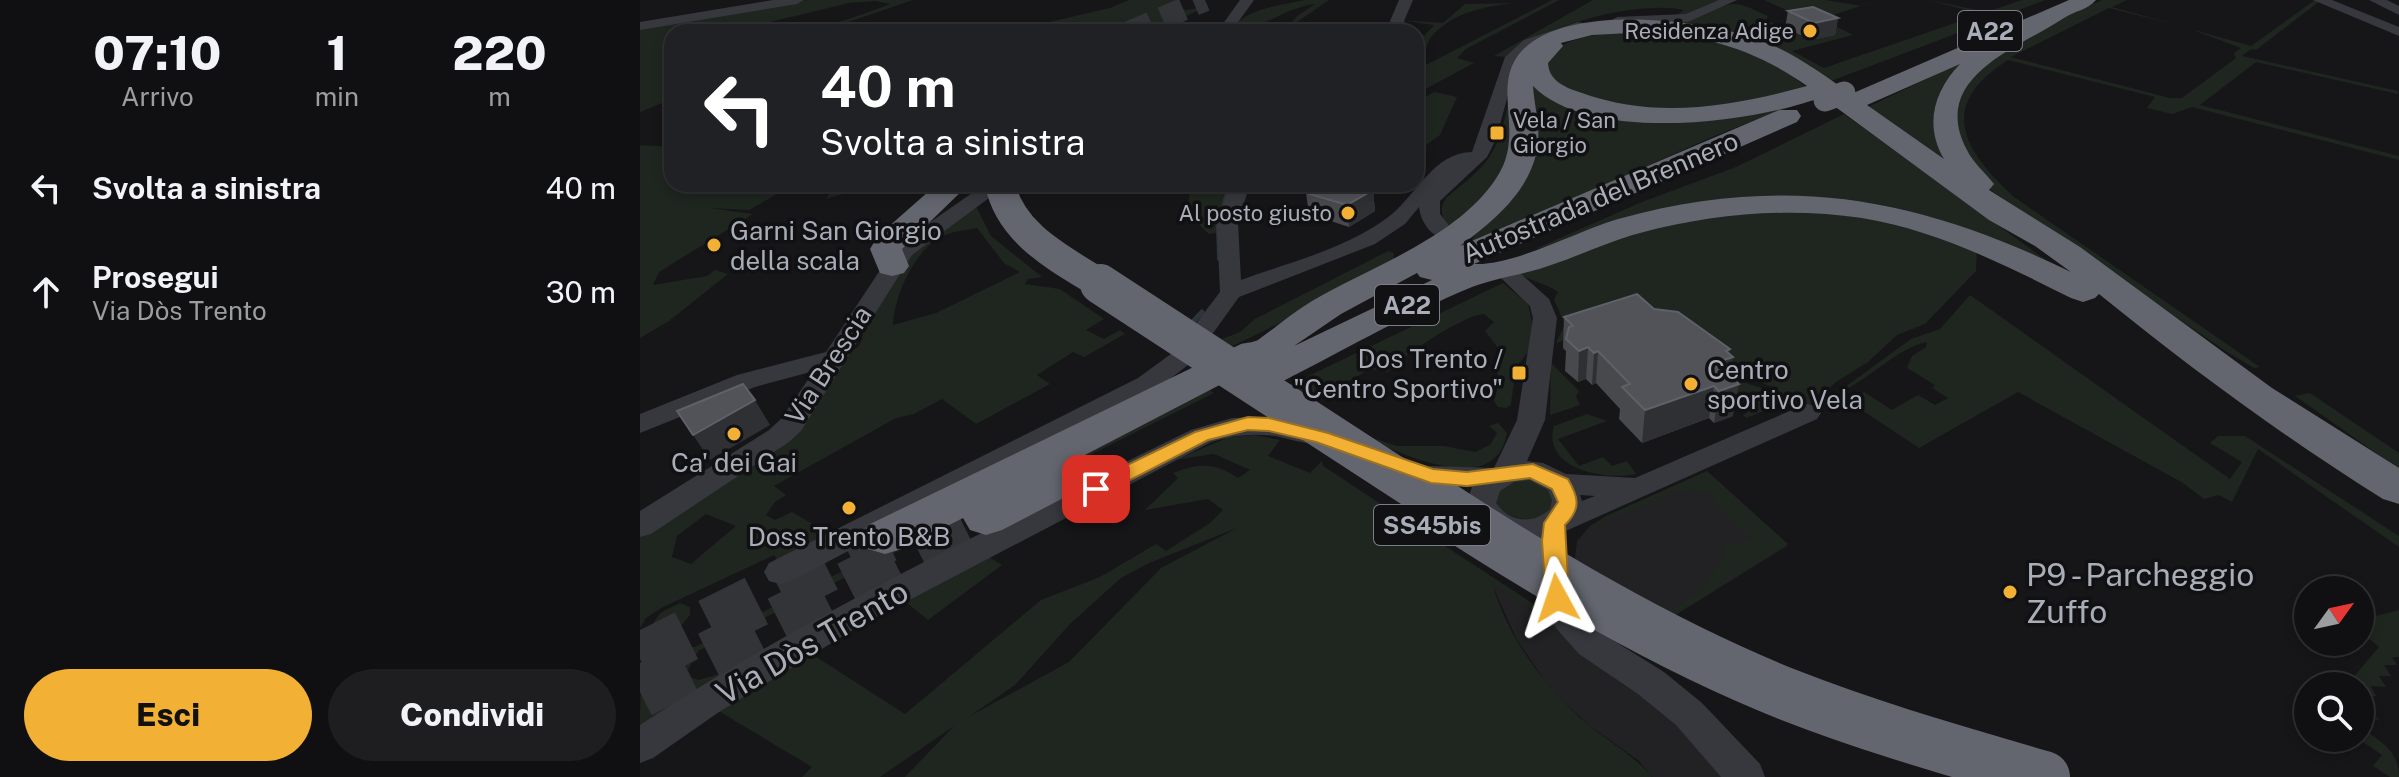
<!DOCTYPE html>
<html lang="it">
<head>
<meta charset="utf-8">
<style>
	body { margin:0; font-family:"Public Sans",sans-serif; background:#1e1e20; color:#f1f3f6; height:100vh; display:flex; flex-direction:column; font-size:30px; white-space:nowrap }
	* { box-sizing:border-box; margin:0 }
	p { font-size:26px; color:#9c9d9f }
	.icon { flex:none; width:44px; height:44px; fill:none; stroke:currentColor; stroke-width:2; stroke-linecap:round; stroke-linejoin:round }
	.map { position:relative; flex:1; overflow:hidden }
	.side { display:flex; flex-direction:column; background:#101012; width:640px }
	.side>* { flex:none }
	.guide { position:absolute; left:24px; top:24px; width:760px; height:168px; border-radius:24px; box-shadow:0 4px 12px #0003,0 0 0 2px #303032; background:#202124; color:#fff; overflow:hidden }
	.needle { width:52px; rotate:57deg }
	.controls { position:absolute; left:1654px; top:576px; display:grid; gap:16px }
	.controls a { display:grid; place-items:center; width:80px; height:80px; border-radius:50%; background:#101012; box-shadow:0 4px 12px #0003,0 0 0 2px #303032; font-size:40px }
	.pin { position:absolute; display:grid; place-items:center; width:68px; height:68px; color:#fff; margin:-34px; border-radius:16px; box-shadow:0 4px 12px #0006 }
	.me { position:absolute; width:88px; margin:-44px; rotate:355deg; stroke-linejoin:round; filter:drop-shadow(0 0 6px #0008) }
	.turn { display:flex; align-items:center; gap:28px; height:168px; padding:0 24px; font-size:36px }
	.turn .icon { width:104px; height:104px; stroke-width:2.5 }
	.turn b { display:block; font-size:56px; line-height:68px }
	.eta { display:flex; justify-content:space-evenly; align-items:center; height:136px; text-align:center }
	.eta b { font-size:48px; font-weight:800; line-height:56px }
	.action { display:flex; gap:16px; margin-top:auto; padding:16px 24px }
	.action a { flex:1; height:92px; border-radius:48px; background:#f2b134; color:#111; font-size:32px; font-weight:800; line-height:92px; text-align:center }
	.action a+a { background:#1e1e20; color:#f1f3f6 }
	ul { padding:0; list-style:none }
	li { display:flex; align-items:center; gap:24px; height:104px; padding:0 24px }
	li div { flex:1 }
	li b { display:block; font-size:30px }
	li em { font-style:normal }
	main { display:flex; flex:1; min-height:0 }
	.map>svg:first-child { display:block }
</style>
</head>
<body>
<main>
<section class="side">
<div class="eta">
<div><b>07:10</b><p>Arrivo</p></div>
<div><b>1</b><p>min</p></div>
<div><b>220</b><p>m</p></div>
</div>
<ul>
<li><svg class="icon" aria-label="left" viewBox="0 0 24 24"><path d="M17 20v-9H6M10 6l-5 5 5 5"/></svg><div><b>Svolta a sinistra</b></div><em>40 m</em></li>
<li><svg class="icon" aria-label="ahead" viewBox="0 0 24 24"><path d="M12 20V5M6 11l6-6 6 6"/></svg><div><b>Prosegui</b><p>Via Dòs Trento</p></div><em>30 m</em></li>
</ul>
<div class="action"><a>Esci</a><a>Condividi</a></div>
</section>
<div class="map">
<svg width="1759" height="777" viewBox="0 0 1759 777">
	<rect width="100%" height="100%" fill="#161618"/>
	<!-- built -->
	<path fill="#222225" d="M1067,471L1147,546L1021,624L934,566L937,541L951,525Z
		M851,582L923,630L1046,728L1090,777H1012L999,761L949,725L911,690L876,638Z"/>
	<!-- green -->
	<path fill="#1e261f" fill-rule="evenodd" d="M167,0H273L179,32H32V99L0,112V28L69,14ZM236,1L250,4C215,18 144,43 109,27L209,3Z
		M489,0H539L534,6L546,10L565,7L518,30L541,32H366L470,8Z
		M665,0H689L647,29L656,17L675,4C645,7 619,32 588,32C606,8 637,6 665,0Z
		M912,0H919L826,49L817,58L834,63L776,94V70Z
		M953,0H1080C1045,23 1006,19 966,20L1035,16L1044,10C1000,0 900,25 867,57L854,56Z
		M1124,0H1186L1222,6L1239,0L1181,19L1213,35L1152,51L1184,68L1341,14L1288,0L1347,12L1382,0H1405L1183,84C1160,68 1136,52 1108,43C1059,26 914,8 881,61C871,78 877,97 879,115C885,169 851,200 813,230C802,220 798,211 806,198C822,184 843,170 853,151C885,87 849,46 945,27C975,21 1006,25 1036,23C1057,21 1075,5 1094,4C1105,4 1118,12 1128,16L1126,20L1171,40L1194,35L1146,14L1153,13Z
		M1462,0H1487L1472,7L1611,46L1675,0L1680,1L1616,50L1611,49L1602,56L1758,91V94L1616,62L1560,105L1759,156V160L1552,107L1532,114L1507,108L1515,97L1368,60C1296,106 1323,150 1374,197L1620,367L1614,368L1587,352L1352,191L1344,184L1306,123L1327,74L1403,26ZM1469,8L1548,28L1601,48L1594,53L1596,58L1542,98H1530L1371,57Z
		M874,3C843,7 813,12 791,37C786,44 789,47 780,52L782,45L776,34L785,35L794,25L760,20L803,23L825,4Z
		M1026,31C1088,44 1117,49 1169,89L1130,101L1019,113L918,90L901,59C937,29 981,32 1026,31Z
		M1336,55L1310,86L1325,174L1222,110Z
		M898,80L995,116L1179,96L1079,134L828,245L863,197L885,81Z
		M794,92L817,97L800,135L783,147L776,145V102Z
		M1204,114L1417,268L1160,200L895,249L1002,202L1096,167Z
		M0,145L32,147V184H237L186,199L191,191L153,185L109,210L69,208L113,214L19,272L13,285L67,276L75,270L88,274L29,321L0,338Z
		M536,184H587L590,188L580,232L569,234L546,213L551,188Z
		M335,204L351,236L402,277L388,279L385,284L420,289L464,319L446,330L464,339L480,330L485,334L444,357L433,352L397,375L410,384L336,424L302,399L274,414L256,418L134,486L146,495L135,502L126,515L135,520L152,512L193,536L142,567L134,555L21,608L6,618L0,628V537L132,452L205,354L218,347L223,338H215L275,249ZM337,228L364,263L380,272L296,313L253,325C254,296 276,246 305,235C315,231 327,230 337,228ZM66,514L96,526L51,564L32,557L37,536Z
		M1189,207L1337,244L1336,271L1285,324L1257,335L1228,362L1196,382L1165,410C1138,390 1117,373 1082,378L996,319L916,343L925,324L914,300L918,292C905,283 891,282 878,273L1022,219Z
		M748,251L754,253L752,269L580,352L568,344L574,334L582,339L600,332L615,319Z
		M863,283L888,304L893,326L892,347L876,367L871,404L867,408L858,407L854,401L859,384L857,371L861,352L845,331L854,322L844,314C823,315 763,356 748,372L730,369L707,382L665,399L639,390Z
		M1330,295L1590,479L1602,462L1570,443L1578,436H1605L1759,536V547L1618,449L1592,502L1579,495L1564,499L1543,483L1378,392L1279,448L1214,405L1197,408L1224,392L1252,410L1278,395L1295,405L1308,398L1292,388L1295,385L1267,368L1272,356L1286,347L1287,342C1258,347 1226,383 1194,395L1271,339L1300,329Z
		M911,363L939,391L936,396L940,405L910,415Z
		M1096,380L1122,388L1144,403L1106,418L1103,415L1108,412L1093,398L1085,381Z
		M563,386L574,393L58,651L48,670L52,678L59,680L86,672L0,735C0,706 0,637 18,616C24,609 33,607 40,603L50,607V615C42,625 31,634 40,647H55Z
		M1670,393L1759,453V469L1655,396Z
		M947,414L967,421L918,439L939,466L963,457L972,466L987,461L996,474C967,481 901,469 914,426Z
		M858,423L867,433C855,504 749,448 711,431L757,446H804L835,452L850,445L857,433L849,426Z
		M615,435L640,440L628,456L670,473L682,461L683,466L892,603L897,613L852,583C868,639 906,689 950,726C971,743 995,756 1012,777H265L314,726L240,777H162L172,767L72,707L167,651L265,714L401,600L460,577L516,544L526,551L570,523L583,510L568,499L505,510L538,478L533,473C559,463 574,462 598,478L610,470L574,454L535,460L589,437ZM597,528L521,568L429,662L330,716L375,685L430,624L481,578L509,563Z
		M1067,471L1148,544L1021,624L1036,607L1060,591L1082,558L1084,547L1113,539C1100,528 1073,510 1073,495L1056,490L1034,493L946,529L966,516Z
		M885,479L903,484L913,495L912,509C890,525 878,520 856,508L855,494L866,483Z
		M344,554L362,565L288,620L261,598Z
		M1759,610V657H1752L1757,665H1744L1751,676H1739L1746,687L1731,686L1736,696L1724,697L1740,722L1720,707V686H1706L1739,647L1720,631V620Z
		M1720,727C1740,741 1759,750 1759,777H1750L1733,766L1742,755L1717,738H1720Z"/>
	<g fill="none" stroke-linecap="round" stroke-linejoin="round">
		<!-- stream-far1 -->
		<path stroke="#2c353c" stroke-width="4" d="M578,184L588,189L583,208
			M578,225L579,259"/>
		<!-- stream -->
		<path stroke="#2c353c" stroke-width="5" d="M549,326L562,312"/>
		<!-- highway-tunnel-far1 -->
		<path stroke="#333438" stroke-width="23" stroke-dasharray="23 12" stroke-linecap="butt" d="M490,32L565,0"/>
		<!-- highway-tunnel -->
		<path stroke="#333438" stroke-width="52" stroke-dasharray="52 26" stroke-linecap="butt" d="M0,659L245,537
			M0,692L346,518"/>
		<!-- minor -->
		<path fill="#37383d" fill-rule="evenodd" d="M133,0H164L157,4L0,30V22Z
			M600,0H614L591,32H577Z
			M759,0H773L764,21L769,32H755L750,21Z
			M1079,0H1097L1048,22L977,25L970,21L977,17L1046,14Z
			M1673,0H1692L1759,27V36Z
			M1729,0H1747L1759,6V15Z
			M938,22L943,23V29L894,46L877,62L856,139L847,157L800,201V214L815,233L812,237C794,242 781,224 779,207L765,224L735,244L599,297L553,361L516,390L151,581L140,584L129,581L124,572L129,563L498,378L535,351L580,292L577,223L590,184H610L598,223L601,280C650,262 705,249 747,218C775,198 793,152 832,152L865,57L884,40Z
			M776,41L783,45V52L776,56Z
			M345,184H368L272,255L161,431L149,442L11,534L0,537V511L129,430L141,419L174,371L115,387L0,433V414L97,375L186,352L256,246Z
			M872,271L880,273L909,299L917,318L905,420L887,461L903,463L926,474L995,478L1159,407L1168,404L1177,407L1181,413L1177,419L910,538C871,549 846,538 826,504L832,487L781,483L777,476L781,469L791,466L854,468L877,420L893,318L890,306L861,278ZM889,480L908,490L912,500L910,509C893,525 869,522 856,503L860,491L874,482ZM940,495L955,496L942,501Z
			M619,417L687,430L691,436L687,442C670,447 652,439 635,436C613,433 592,435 571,442L216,628L79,712L13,758L0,763V725C175,610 364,522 551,430L592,418Z
			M908,571L919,574L940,610L963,634L1024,672L1062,703L1120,764L1125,777H1081L1036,725L998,694L939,654L916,628L892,583L897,574Z"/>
		<!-- highway -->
		<path fill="#63666e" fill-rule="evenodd" d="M1429,0H1456C1448,10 1434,11 1424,18C1379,48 1288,77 1327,150C1333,163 1345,172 1354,184L1349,190L1440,247L1632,388L1759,468V504L1743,499C1644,437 1550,368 1459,294L1455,298L1443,302L1431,298C1365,265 1296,230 1222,218C1147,207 1072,214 1000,233C970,241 943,254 914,264C888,274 858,277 832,287C764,315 693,356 626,390L612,393L598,390L592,381L595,377L445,455L458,458L464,469L458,480L362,530L346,535L330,530L323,518L262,549L245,554L228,549L221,537L228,525L601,344C605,343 615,342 618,340C635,328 652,313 672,301C730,267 819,237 857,177C884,136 855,94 875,60C911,0 1061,19 1117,39C1151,51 1181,73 1211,94ZM990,33C1057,32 1112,47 1167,86C1093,106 1017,120 942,93C927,88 909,82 908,63L923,46L921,43L952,35ZM1320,64C1294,91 1284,125 1304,159L1227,105ZM893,86C950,144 1114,123 1182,97L1349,220L1395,246L1431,272C1276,197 1147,173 978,219C937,231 874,266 834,264L1157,122L1161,116L1157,110H1139L820,246C854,221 894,188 898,142C900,124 894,104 893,86ZM777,273L780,277L792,280L654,346L701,314Z
			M297,184H329L262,249L269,266L264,273L252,276L240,273L230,249L238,236Z"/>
		<!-- highway-bridge-far3 -->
		<path stroke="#63666e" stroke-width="23" d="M1185,100L1204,93"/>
		<!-- highway-bridge-far2 -->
		<path stroke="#63666e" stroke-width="30" d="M360,184C371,236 423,260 464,286"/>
		<!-- highway-bridge-far1 -->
		<path stroke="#63666e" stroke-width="40" d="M460,284L790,499"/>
		<!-- highway-bridge -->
		<path stroke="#63666e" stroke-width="52" d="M787,497C902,572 1021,644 1149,695C1233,728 1319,752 1404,777"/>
	</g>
	<!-- wall -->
	<path fill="#47494d" d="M1148,11L1198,18L1195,35L1171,40L1145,28Z
		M733,190L735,211L709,227L669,214L666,193Z
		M1014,309L1089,354L1093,416L1074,423L1069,418L1002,443L979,419L980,409L956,383L952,385L946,379L938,382L925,371L926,351L923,348L924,317Z"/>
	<!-- shaded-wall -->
	<path fill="#2f3033" d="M1198,18L1195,35L1171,40L1174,23Z
		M733,190L735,211L709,227L707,205Z
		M948,347L946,379L938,382L939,351Z
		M1090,349L1089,358L1093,357L1088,388L1099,384L1093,416L1074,423L1079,391L1074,386L1069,418L1002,443L1005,410L1075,363L1086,351Z
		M958,351L956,383L952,385L954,353Z
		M115,400L130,425L70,460L53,435Z"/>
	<!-- building -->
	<path fill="#525359" stroke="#5f6168" stroke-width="2" d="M1173,7L1198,18L1174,23L1148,11Z
		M681,184H714L733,190L707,205L666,193Z
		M997,294L1014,309L1038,312L1090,349L1086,351L1093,357L1075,363L1099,384L1079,391L1074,386L1005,410L982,387L990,384L958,351L954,353L948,347L939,351L926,339L929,327L933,326L924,317Z
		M103,384L115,400L53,435L37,411Z"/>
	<!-- route -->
	<path fill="#f2b134" stroke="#9d7322" stroke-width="2" d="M608,417L629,418L688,433L793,469L827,472L893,464L928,479C939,498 941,509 925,525L929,598L926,604L917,607L909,604L906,598L902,541L904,523L918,502L912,489L890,478L827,486L791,483L676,442L629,431L608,430L568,440L463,494H448L445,489L448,484L555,432Z"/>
	<!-- markers -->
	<g fill="#f2b134" stroke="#111113" stroke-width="3">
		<circle cx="1170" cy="31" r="8"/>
		<rect x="849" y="125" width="16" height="16" rx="4"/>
		<circle cx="708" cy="213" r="8"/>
		<circle cx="74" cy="245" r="8"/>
		<rect x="871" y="365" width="16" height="16" rx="4"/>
		<circle cx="1051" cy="384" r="8"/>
		<circle cx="94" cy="434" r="8"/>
		<circle cx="209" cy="508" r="8"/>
		<circle cx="1370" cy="592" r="8"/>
	</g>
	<g text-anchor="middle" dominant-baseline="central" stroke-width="7" stroke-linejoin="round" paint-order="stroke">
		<!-- far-poi labels -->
		<g font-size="22" fill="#a8adb8" stroke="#111113" text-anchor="end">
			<text x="1154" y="31">Residenza Adige</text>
			<text x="873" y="120" text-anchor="start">Vela / San<tspan x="873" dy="25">Giorgio</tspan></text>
			<text x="692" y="213">Al posto giusto</text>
		</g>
		<!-- shield labels -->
		<g fill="#111113" stroke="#7b7e86" stroke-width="2">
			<rect x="1318" y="11" width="64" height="40" rx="6"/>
			<rect x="735" y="285" width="64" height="40" rx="6"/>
			<rect x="734" y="505" width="116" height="40" rx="6"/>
		</g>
		<g font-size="24" font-weight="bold" fill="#a8adb8">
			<text x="1350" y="31">A22</text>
			<text x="767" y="305">A22</text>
			<text x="792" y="525">SS45bis</text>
		</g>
		<!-- street labels -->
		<g font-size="26" fill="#a8adb8" stroke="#111113">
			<text transform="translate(960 197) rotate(-23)">Autostrada del Brennero</text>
			<text transform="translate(188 365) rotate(-57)">Via Brescia</text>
		</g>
		<!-- poi labels -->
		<g font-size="26" fill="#a8adb8" stroke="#111113" text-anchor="start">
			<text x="90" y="230">Garni San Giorgio<tspan x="90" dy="30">della scala</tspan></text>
			<text x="863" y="358" text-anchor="end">Dos Trento /<tspan x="863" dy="30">"Centro Sportivo"</tspan></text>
			<text x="1067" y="369">Centro<tspan x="1067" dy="30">sportivo Vela</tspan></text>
			<text x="94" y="462" text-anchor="middle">Ca' dei Gai</text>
			<text x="209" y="536" text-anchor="middle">Doss Trento B&amp;B</text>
		</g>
		<!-- near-poi labels -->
		<g font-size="32" fill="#a8adb8" stroke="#111113" text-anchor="start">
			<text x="1386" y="574">P9 - Parcheggio<tspan x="1386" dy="37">Zuffo</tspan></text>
		</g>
		<!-- near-street labels -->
		<g font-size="32" fill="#a8adb8" stroke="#111113">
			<text transform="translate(172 642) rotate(-30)">Via Dòs Trento</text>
		</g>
	</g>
</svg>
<div class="controls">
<a><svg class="needle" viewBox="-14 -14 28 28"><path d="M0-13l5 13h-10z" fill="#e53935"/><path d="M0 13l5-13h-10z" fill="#9c9d9f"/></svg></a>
<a><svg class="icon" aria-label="search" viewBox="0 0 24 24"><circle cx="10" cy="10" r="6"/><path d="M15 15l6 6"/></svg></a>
</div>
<div class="pin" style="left:456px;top:489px;background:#d93025"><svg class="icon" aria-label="arrive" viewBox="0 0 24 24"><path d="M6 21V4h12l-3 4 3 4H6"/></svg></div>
<svg class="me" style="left:917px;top:598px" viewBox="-20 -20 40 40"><path d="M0-17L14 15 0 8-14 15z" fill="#f2b134" stroke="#fff" stroke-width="4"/></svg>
<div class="guide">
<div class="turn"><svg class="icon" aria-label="left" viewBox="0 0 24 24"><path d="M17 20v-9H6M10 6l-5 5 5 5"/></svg><div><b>40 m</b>Svolta a sinistra</div></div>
</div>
</div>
</main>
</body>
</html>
